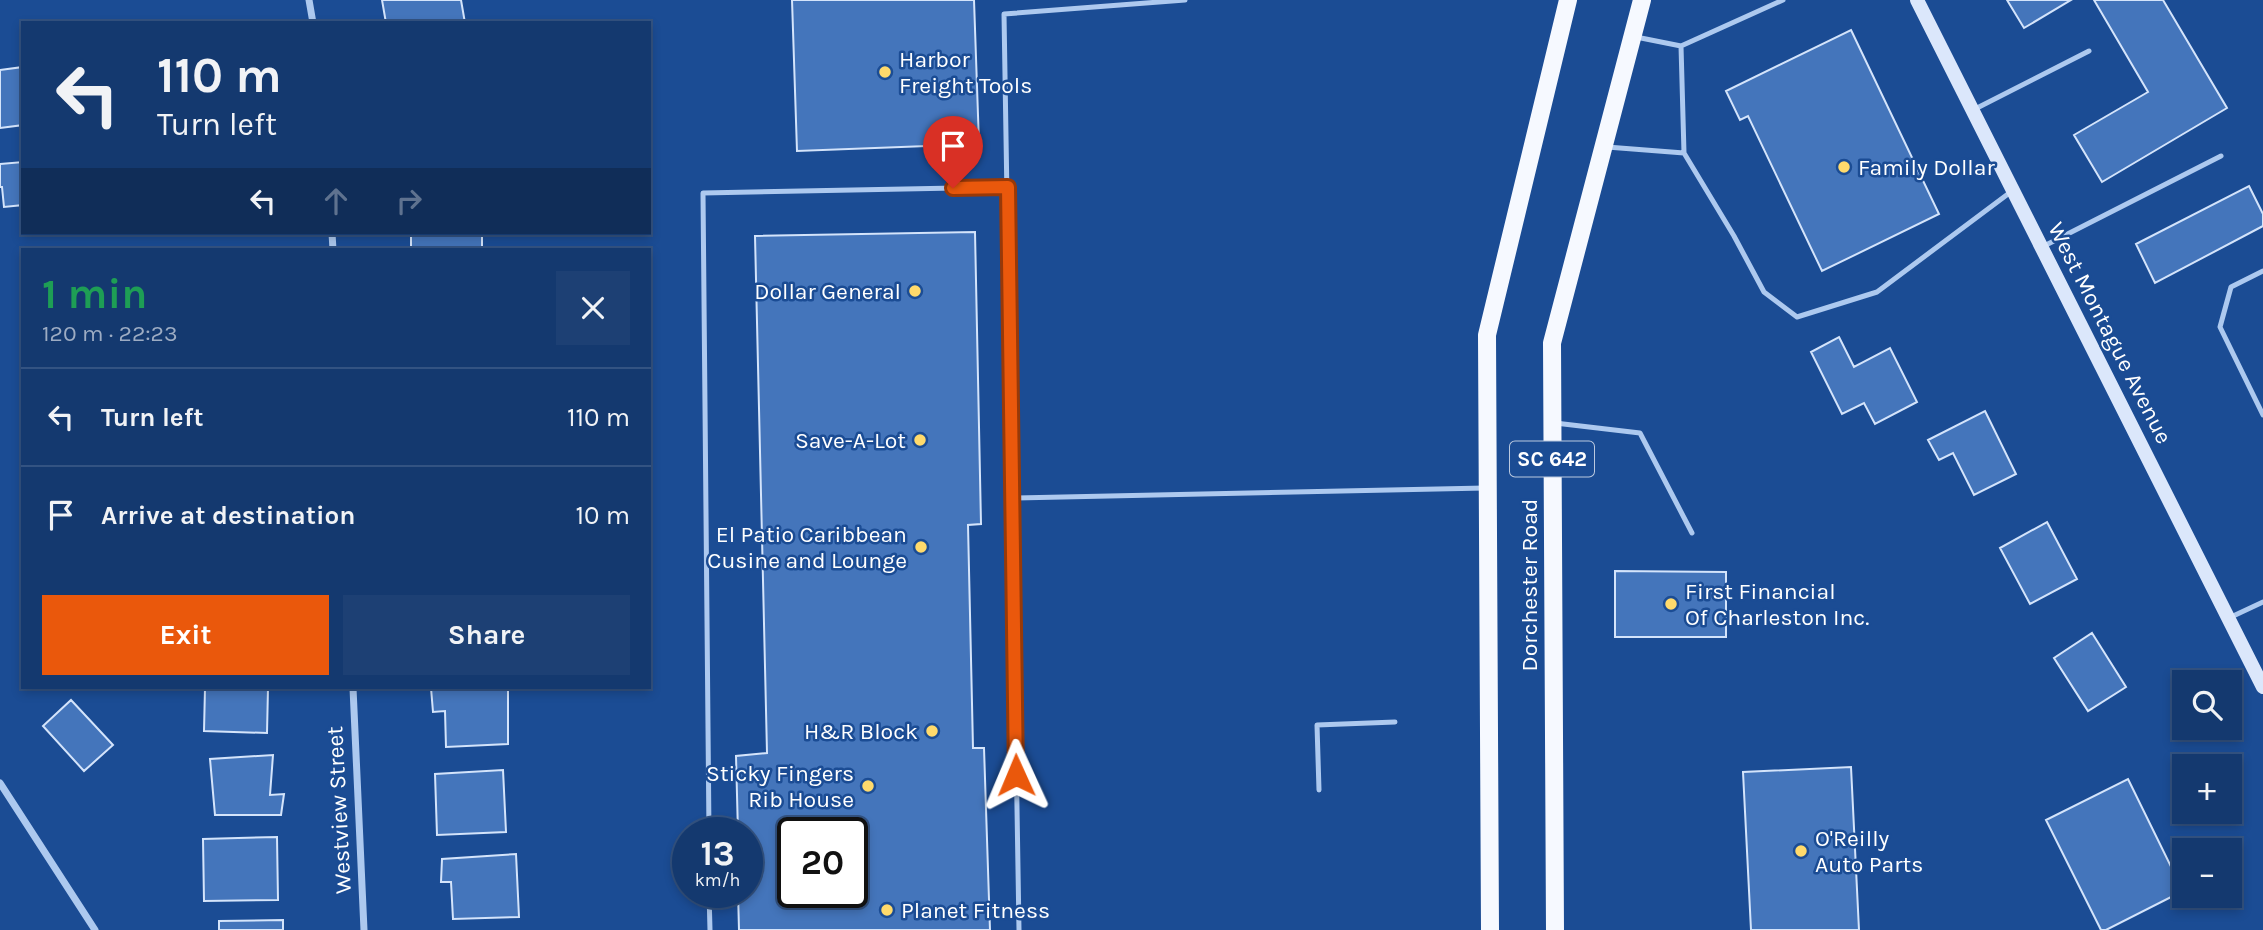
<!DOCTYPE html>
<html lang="en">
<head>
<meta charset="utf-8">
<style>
	body { margin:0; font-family:Karla,sans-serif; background:#1d4074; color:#f1f3f6; height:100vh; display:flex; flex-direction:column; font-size:26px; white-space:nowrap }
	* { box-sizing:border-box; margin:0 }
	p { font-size:23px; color:#9dacc3 }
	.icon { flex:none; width:38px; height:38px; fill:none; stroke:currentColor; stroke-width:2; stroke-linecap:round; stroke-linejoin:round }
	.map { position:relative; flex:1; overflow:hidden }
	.side { position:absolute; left:21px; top:248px; width:630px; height:441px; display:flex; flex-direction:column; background:#14396f; border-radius:0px; box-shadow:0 4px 10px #0003,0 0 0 2px #335382 }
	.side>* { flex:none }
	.guide { position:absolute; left:21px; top:21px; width:630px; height:214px; border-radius:0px; box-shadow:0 4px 10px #0003,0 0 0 2px #335382; background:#14396f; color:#f1f3f6; overflow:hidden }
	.fabs { position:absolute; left:2172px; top:670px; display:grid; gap:14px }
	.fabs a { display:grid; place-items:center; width:70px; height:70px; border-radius:0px; background:#14396f; box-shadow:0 4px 10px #0003,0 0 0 2px #335382; font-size:35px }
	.speed { position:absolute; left:672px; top:817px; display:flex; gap:14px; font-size:35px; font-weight:700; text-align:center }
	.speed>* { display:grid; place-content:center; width:91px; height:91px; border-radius:50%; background:#14396f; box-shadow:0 4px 10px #0003,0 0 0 2px #335382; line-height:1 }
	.speed small { font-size:18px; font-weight:400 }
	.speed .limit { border:4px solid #111; border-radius:10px; background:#fff; color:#111 }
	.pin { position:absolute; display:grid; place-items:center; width:60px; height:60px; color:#fff; margin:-72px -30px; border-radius:50% 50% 50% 0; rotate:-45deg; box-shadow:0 0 7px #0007 }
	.pin .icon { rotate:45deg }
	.me { position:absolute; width:77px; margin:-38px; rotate:359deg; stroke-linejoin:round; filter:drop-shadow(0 0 5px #0008) }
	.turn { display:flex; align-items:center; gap:24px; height:147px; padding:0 21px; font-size:32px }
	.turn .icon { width:91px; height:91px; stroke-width:2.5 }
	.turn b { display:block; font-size:49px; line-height:60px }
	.lanes { display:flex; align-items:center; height:66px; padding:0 21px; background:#0003; justify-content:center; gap:35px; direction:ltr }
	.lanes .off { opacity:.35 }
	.round { display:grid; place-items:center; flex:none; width:74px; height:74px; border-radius:0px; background:#1d4074 }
	.headline { display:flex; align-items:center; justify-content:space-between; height:119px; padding:0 21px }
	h1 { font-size:42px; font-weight:700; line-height:52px; color:#1e9e55 }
	.button { display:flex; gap:14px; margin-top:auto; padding:14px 21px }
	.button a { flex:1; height:80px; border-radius:0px; background:#ea580c; color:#fff; font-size:28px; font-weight:700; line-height:80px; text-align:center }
	.button a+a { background:#1d4074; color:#f1f3f6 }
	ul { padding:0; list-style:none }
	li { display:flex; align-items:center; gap:21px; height:98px; padding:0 21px; border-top:2px solid #335382 }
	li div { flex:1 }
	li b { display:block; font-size:26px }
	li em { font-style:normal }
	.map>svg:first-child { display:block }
</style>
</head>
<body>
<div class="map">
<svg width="2263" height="930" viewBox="0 0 2263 930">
	<rect width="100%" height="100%" fill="#1b4c94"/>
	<!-- building -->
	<path fill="#4475bb" stroke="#d4e4fb" stroke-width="2" fill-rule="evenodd" d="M382,0H461L465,23H386Z
		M792,0H974L979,144L797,151Z
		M2007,0H2071L2024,28Z
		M2094,0H2163L2227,108L2102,182L2074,135L2148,92Z
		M1851,30L1939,214L1822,271L1748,116L1740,120L1726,91Z
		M23,67V125L0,128V70Z
		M23,162V205L4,207L2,187H0V164Z
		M2249,186L2263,214V226L2155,283L2136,244Z
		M975,232L981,524L968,525L973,748H984L990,930H739L738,892H747V833H738L736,756L767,753L755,236ZM793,833H852V892H793Z
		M411,235L482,236V250H411Z
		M1839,337L1854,367L1890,348L1917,402L1875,424L1864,403L1842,414L1811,352Z
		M1985,411L2016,474L1974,495L1953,453L1939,460L1928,440Z
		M2047,522L2077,579L2030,604L2000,548Z
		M1615,571L1726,572V637H1615Z
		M2092,633L2126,687L2088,711L2054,658Z
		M205,688H268L267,733L204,731Z
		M431,688H508V744L446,747L445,711L433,712Z
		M71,700L113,745L84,771L43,726Z
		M273,755L270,795L284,794L281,815H215L210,759Z
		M1851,767L1859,930H1751L1743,772Z
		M503,770L506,832L437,835L435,774Z
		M2128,779L2183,891L2106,930H2101L2046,820Z
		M277,837L278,900L204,901L203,839Z
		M516,854L519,917L453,919L451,882H441L442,859Z
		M283,920V930H219V921Z"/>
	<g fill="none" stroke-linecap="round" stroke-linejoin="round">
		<!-- lane -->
		<path stroke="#adc9ef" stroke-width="5" d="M1636,37L1681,46L1783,0
			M1681,46L1684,153L1734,236L1764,292L1797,317L1877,292L2012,191
			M1975,109L2089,51
			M1607,147L1684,153
			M2042,247L2221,156
			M2263,271L2231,287L2220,327L2263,415
			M1555,423L1640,433L1692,533
			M1012,498L1485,488
			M2231,617L2263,602
			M1319,790L1317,725L1395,722
			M709,833L703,193L1008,187
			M709,892L710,930
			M1019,930L1004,14L1185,0"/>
		<!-- street -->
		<path stroke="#adc9ef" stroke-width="7" d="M309,0L313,23
			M332,233L333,250
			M353,688L364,930
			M0,783L95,930"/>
		<!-- secondary -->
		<path stroke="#dbe7fb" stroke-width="14" d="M1917,0L2263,687"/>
		<!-- primary -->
		<path stroke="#f6f9ff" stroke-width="18" d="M1490,930L1487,335L1568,0
			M1555,930L1552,343L1642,0"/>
	</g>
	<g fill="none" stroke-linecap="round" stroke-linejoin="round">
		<defs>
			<path id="route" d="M953,188L1008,187L1016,775"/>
		</defs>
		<!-- route casing -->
		<use href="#route" stroke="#983908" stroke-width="18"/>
		<!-- route -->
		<use href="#route" stroke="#ea580c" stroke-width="12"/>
	</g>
	<!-- markers -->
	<g fill="#ffda6c" stroke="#1b4c94" stroke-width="2.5">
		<circle cx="885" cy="72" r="7"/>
		<circle cx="1844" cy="167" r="7"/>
		<circle cx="915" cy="291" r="7"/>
		<circle cx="920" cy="440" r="7"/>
		<circle cx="921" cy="547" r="7"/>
		<circle cx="1671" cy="604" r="7"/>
		<circle cx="932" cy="731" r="7"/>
		<circle cx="868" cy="786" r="7"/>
		<circle cx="1801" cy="851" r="7"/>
		<circle cx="887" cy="910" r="7"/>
	</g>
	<g text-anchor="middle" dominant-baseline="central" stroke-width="5" stroke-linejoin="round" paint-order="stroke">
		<!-- shield labels -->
		<rect fill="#1b4c94" stroke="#bbc9df" stroke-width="2" x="1510" y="441.5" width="84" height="35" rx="5"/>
		<g font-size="21" font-weight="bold" fill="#fff">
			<text x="1552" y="459">SC 642</text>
		</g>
		<!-- poi labels -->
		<g font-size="23" fill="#fff" stroke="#1b4c94" text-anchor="start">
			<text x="899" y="59">Harbor<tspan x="899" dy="26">Freight Tools</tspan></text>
			<text x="1858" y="167">Family Dollar</text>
			<text x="901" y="291" text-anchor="end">Dollar General</text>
			<text x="906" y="440" text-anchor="end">Save-A-Lot</text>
			<text x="907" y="534" text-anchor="end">El Patio Caribbean<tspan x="907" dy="26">Cusine and Lounge</tspan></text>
			<text x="1685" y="591">First Financial<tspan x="1685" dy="26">Of Charleston Inc.</tspan></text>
			<text x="918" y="731" text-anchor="end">H&amp;R Block</text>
			<text x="854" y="773" text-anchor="end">Sticky Fingers<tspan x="854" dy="26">Rib House</tspan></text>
			<text x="1815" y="838">O'Reilly<tspan x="1815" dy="26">Auto Parts</tspan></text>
			<text x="901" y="910">Planet Fitness</text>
		</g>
		<!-- street labels -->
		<g font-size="23" fill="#fff" stroke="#1b4c94">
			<text transform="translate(2110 333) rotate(63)">West Montague Avenue</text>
			<text transform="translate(1529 585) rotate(-90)">Dorchester Road</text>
			<text transform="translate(339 810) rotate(-93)">Westview Street</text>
		</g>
	</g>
</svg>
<div class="fabs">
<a><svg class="icon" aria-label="search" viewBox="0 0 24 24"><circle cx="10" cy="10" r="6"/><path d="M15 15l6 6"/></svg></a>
<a>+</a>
<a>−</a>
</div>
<div class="speed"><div>13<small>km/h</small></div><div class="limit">20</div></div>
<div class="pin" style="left:953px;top:188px;background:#d93025"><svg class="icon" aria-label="arrive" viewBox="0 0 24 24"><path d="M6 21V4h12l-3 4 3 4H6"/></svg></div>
<svg class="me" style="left:1016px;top:775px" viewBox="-20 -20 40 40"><path d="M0-17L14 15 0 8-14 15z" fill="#ea580c" stroke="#fff" stroke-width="4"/></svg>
<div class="guide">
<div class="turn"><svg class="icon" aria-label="left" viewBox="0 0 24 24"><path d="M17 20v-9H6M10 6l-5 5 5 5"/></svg><div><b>110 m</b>Turn left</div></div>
<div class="lanes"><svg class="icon" aria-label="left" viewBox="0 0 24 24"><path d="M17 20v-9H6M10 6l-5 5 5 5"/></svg><svg class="icon off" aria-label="ahead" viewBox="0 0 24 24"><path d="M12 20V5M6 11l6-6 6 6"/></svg><svg class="icon off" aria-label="right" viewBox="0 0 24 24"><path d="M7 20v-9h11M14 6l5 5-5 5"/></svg></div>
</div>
<section class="side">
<div class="headline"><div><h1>1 min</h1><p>120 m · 22:23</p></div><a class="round"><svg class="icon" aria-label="close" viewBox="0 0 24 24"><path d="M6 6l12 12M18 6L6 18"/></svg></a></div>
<ul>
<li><svg class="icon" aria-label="left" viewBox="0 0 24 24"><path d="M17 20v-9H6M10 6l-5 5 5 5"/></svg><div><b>Turn left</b></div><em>110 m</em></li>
<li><svg class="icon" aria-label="arrive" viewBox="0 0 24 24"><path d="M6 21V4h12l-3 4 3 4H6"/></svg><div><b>Arrive at destination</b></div><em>10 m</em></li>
</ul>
<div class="button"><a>Exit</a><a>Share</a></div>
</section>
</div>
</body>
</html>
